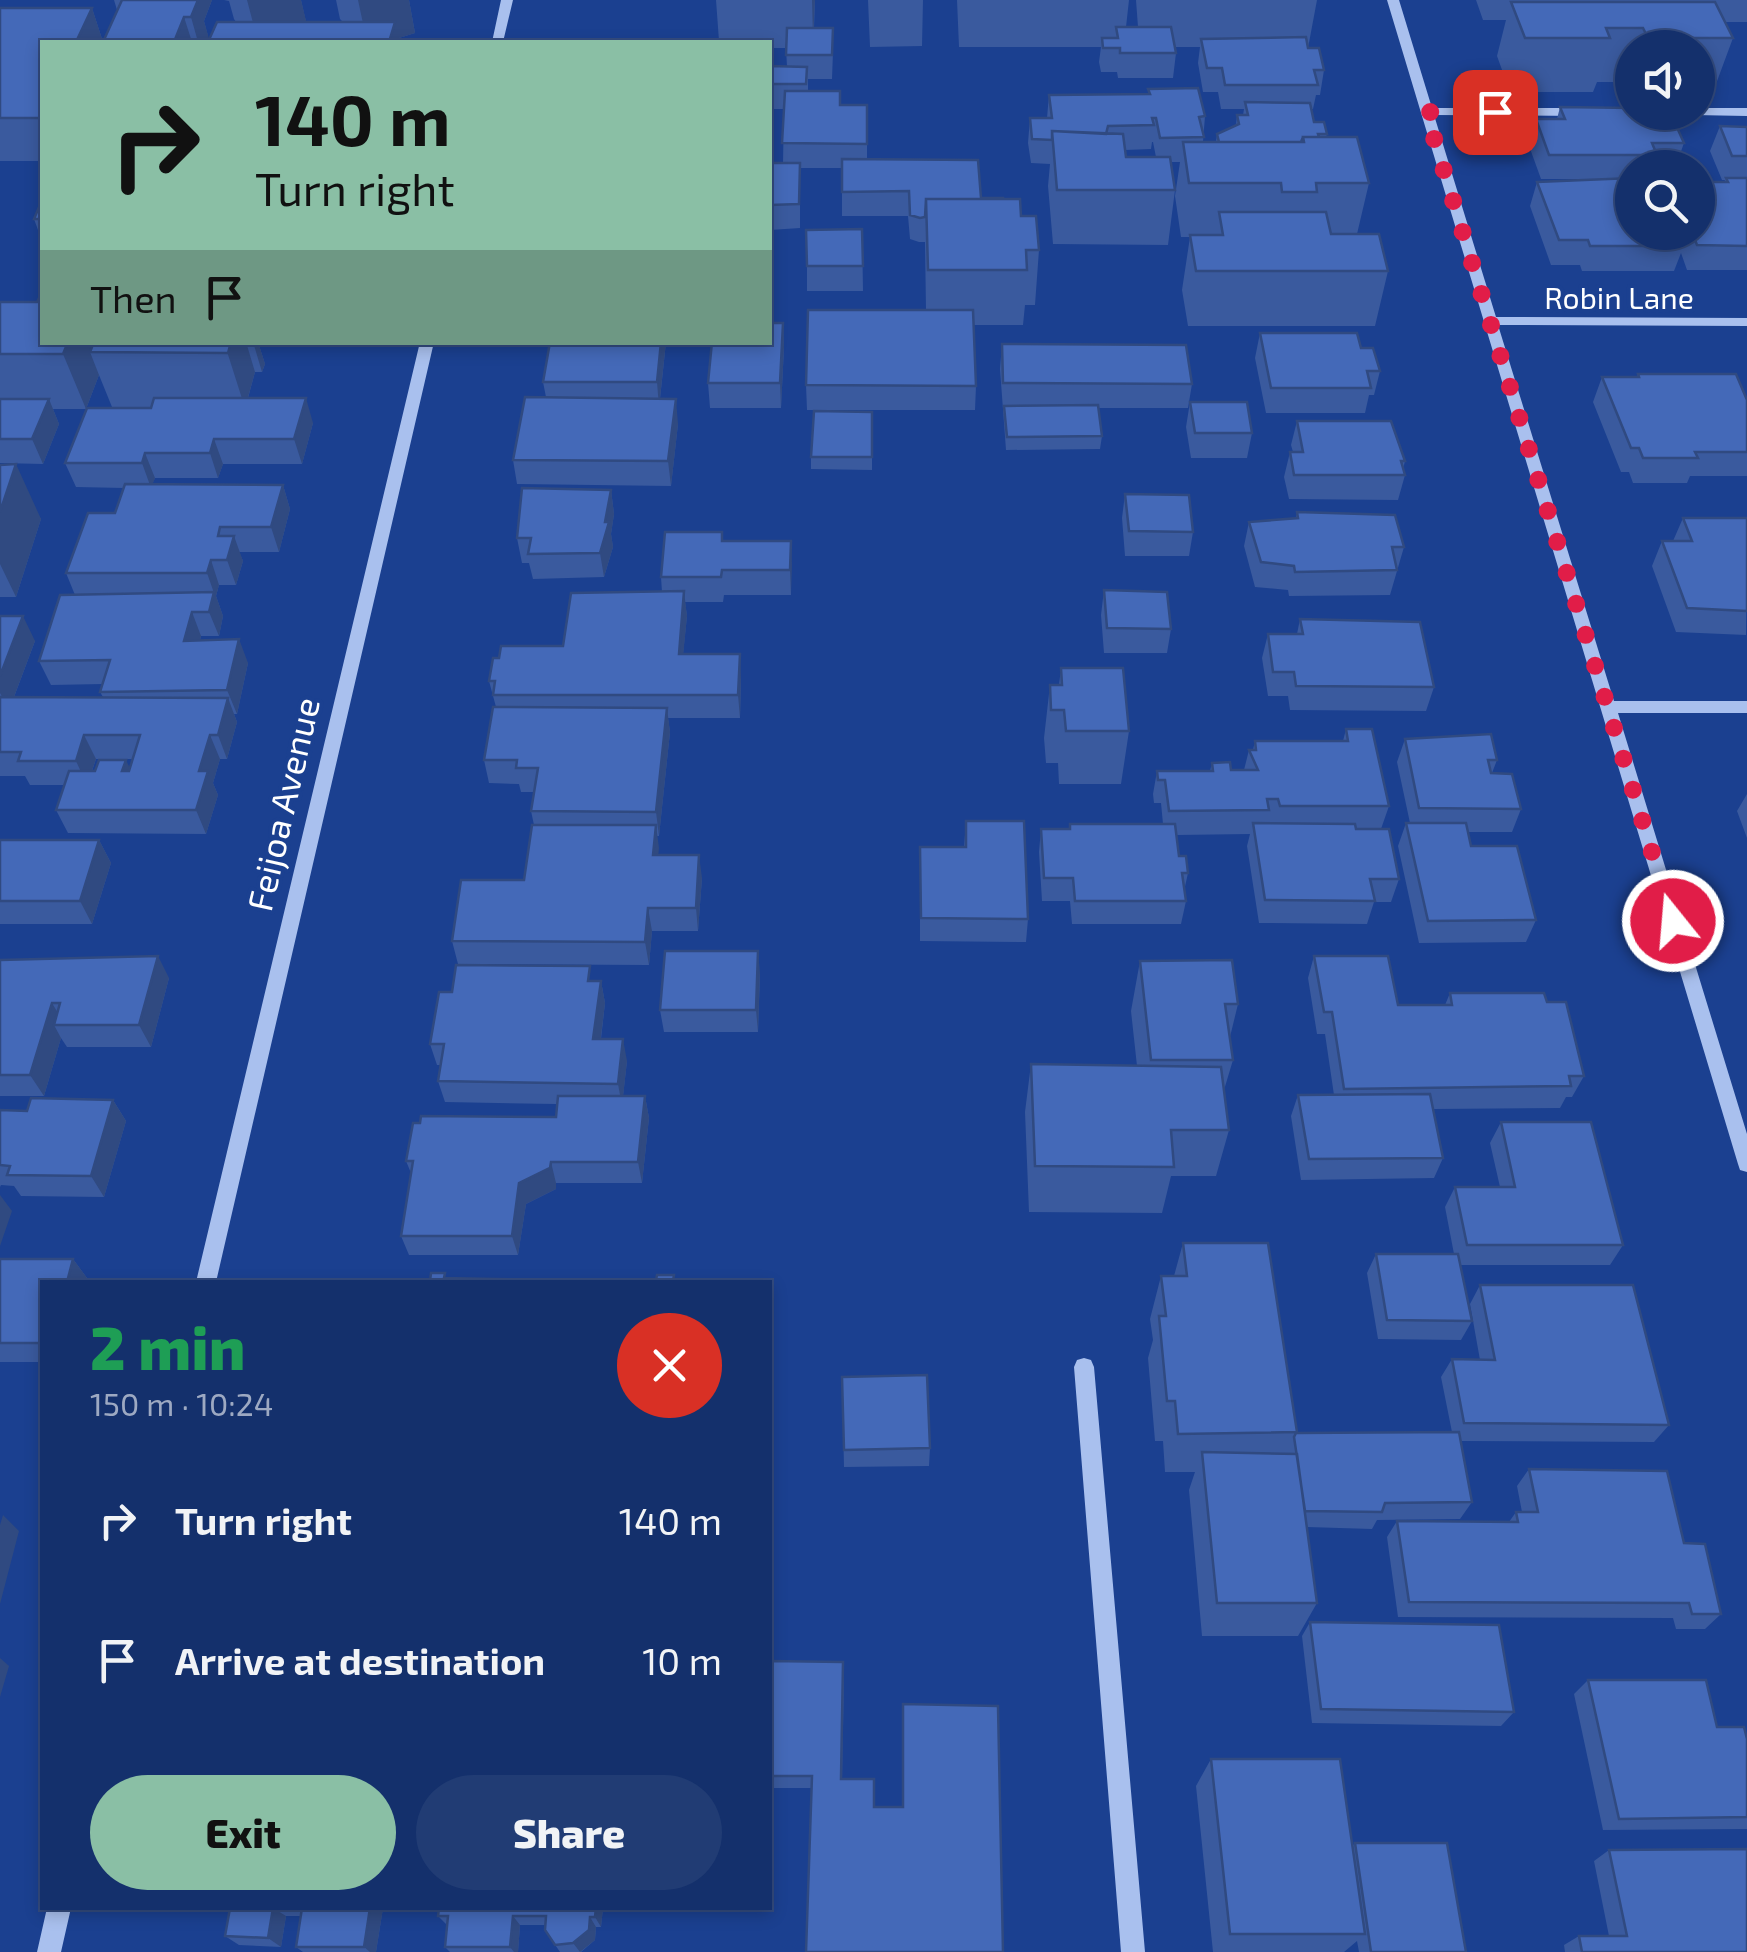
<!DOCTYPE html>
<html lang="en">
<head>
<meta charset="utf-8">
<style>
	body { margin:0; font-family:"Exo 2",sans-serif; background:#213c74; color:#f1f3f6; height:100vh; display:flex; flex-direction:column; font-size:38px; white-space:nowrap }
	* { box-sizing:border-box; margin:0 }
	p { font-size:32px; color:#9da9c2 }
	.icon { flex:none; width:55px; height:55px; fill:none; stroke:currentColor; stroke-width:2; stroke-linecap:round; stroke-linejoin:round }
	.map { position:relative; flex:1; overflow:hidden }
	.drawer { position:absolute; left:40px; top:1280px; width:732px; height:630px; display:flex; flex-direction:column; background:#14306c; border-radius:0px; box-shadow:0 5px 15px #0003,0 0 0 2px #334b7f }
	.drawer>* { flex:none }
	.guide { position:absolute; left:40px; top:40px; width:732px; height:305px; border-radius:0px; box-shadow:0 5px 15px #0003,0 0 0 2px #334b7f; background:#8abfa5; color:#111; overflow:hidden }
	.tools { position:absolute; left:1615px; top:30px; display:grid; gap:20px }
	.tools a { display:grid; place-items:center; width:100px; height:100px; border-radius:50%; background:#14306c; box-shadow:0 5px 15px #0003,0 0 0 2px #334b7f; font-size:50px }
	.pin { position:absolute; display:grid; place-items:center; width:85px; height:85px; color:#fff; margin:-42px; border-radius:20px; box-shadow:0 5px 15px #0006 }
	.me { position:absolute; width:110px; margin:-55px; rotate:343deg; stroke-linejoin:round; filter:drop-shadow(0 0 8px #0008) }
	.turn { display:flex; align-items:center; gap:35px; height:210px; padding:0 50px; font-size:45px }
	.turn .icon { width:130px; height:130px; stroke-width:2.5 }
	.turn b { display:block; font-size:70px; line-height:85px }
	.then { display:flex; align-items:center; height:95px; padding:0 50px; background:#0003; gap:20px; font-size:38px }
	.round { display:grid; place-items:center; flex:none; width:105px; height:105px; border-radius:52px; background:#213c74 }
	.summary { display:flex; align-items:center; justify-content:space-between; height:170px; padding:0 50px }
	h1 { font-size:60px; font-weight:800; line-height:75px; color:#1e9e55 }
	.action { display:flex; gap:20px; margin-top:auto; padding:20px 50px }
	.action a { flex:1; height:115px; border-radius:60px; background:#8abfa5; color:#111; font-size:40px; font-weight:800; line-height:115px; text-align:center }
	.action a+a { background:#213c74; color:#f1f3f6 }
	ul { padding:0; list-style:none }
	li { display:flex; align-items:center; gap:30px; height:140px; padding:0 50px }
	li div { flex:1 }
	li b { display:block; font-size:38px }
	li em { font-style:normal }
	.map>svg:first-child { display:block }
</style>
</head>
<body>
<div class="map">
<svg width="1747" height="1952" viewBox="0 0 1747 1952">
	<rect width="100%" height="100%" fill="#1b4090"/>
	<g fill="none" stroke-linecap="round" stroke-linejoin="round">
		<!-- minor -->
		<path fill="#a9c0ee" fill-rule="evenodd" d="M501,0H513L503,42H492Z
			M1387,0H1399L1432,108H1582L1588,112L1582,116L1434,115L1496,317L1747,318V326L1498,325L1614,701H1747V713H1618L1747,1134V1172L1740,1170L1738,1164Z
			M1698,108H1747V116L1694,115L1692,112H1698Z
			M420,342H434L216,1282H196Z
			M1084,1358L1091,1360L1094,1367L1145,1952H1121L1074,1367L1077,1360Z
			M47,1908H71L61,1952H37Z"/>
	</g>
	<!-- wall -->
	<path fill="#3a5a9e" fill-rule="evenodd" d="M114,0H212L204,21L209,40L236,22L234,19L229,1L224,0H301L306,22H343L340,19L336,0H409L415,33L399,38L400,42H42V161H0V8H92L103,42L117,10Z
		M716,0H815L814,28L833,52L832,79H808V91L840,105H867V160L981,198L1021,216L1039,250L1035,305H1025L1023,325H974L976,386L975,410H807L806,385L926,310L925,242H919L910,239L908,216H842V168H800V228L770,230V163H783L784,109H770V66L787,67L786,48H770V42H630L719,41Z
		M868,0H923L922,46L870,47Z
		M957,0H1129L1126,27H1138L1136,0H1317L1308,48L1324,70L1320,95H1316L1313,109H1311L1314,122L1327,134L1326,137L1369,183L1357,234L1388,271L1375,326H1188L1182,290L1190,237H1181L1175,196L1180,162H1171L1175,190L1168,245L1053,244L1048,186L1050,164L1031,163L1028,143L1030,118H1047L1049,95L1148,94V89L1205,116L1203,142H1216L1217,134L1236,125L1237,115H1243L1244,109H1221L1218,92H1203L1198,63L1200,47H1175L1176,53L1173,78H1118L1117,72H1101L1099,62L1101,47H959ZM1152,142H1153L1156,157H1126L1125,150L1151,149Z
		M1476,0H1747V22H1725L1733,38L1713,92H1698V48H1632V92H1630L1626,82H1597L1593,92H1510L1497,56L1506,20H1483Z
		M1560,107L1684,143L1675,168H1632V232H1698L1725,180H1722L1710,151L1720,126L1747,127V270H1687L1681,253L1674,271H1582L1580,265H1551L1530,206L1537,182L1606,179H1541L1528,143L1536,119H1557Z
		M42,200V241L34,219Z
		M862,229L863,291H807V266Z
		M0,301L42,342H258L265,364L262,372H255L248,398L313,423L302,464H223L218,478H155L152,484L283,485L290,509L279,552H239L243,561L236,585H219L216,596L223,616L219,636H201L200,640L248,663L237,714H234L237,722L227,759H220L213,783L218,795L206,834L68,833L56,810L64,785H30L25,776H0V616L35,641L14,697H103L100,692L103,684L51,685L39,661L75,595L66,573L115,513L124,488L76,487L65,463L151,407H112L99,375L86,409H53L59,424L43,464L0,463ZM96,759H132L130,768L92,771Z
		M770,310L771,323H783L784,347L781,408H710L708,383Z
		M1260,333L1361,348L1380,371L1374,395H1369L1365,413H1266L1255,358Z
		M550,342H666L660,399L678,424L671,486L517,484L513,460L546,397L543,382Z
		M1002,344L1192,384L1188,408H1098L1102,436L1100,449L1006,450L1000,369Z
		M1638,374L1747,400V476H1690L1687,483H1633L1629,472H1621L1593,402L1602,377H1636Z
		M1190,402L1252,433L1247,458H1191L1186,427Z
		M872,412V470L811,469V457Z
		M1297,421L1405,461L1403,469L1405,475L1398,500L1289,499L1284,477L1290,452H1293L1291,445Z
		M0,465L41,519L16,597H0Z
		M611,490L614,514L611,534L613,547L604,577L533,579L529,563H522L517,538Z
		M1125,494L1193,532L1189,556H1125L1122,518Z
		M1297,512L1404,547L1390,595L1289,596L1288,590L1255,587L1244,546L1249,522L1296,518Z
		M1683,518H1747L1746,635L1676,632L1652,566L1662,541H1673Z
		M722,532L723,541H791V595H724L723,602H685L687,616L683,654L741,678L740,718H668L670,732L659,836H657L658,855L702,878L698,931H652L649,965L458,964L452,941L524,880L534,825L531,811L534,792H521L519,784L489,783L484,760L496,707L489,681L499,658L563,646L662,592L661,577Z
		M1104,590L1171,629L1167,653H1104L1101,615Z
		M1300,619L1434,687L1426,711L1290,710L1288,696H1268L1262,658L1268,634H1297Z
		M1061,668L1129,731L1121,784H1059L1058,763H1046L1044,738L1050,685H1059Z
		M1346,729L1389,806L1381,829L1399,879L1391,902H1374L1367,924L1259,923L1247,846L1250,834L1177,835L1179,856L1188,873L1184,891L1186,901L1181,924H1072L1070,901H1042L1039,852L1041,829H1069L1070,824H1163L1161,803H1154L1153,794L1157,771H1210L1212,763L1231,770H1244L1249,750H1253L1255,741H1343Z
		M1405,739L1497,760L1492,773L1521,809L1512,832H1468L1471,846L1536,920L1526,942L1419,943L1398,846L1406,823H1410L1397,762Z
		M1747,794V838L1737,811Z
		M966,821L1028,919L1026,942L920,941V847H964Z
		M0,840H99L111,863L92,924H0Z
		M1314,956L1398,1005H1445L1450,993L1547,1002L1584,1076L1572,1097H1566L1560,1108L1433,1109L1443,1158L1434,1178L1301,1180L1291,1116L1298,1095H1334L1325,1034H1317L1308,978Z
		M0,960L169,978L151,1047H67L61,1038L44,1096H0Z
		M1140,961L1238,1004L1230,1037L1233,1060L1224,1090L1229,1130L1216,1176H1171L1162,1213L1029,1212L1025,1112L1031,1064L1137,1066L1131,1011Z
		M760,973L758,1032H664L660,1010Z
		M601,981L605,1003L601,1039L627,1061L623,1096H645L649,1118L642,1183H556V1189L526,1204L518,1255H409L401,1236L411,1173L406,1161L556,1117L557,1104L445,1102L438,1081L440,1065H437L430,1044L452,992Z
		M113,1100L126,1121L104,1197L21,1196L14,1186L1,1185L0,1187V1110L27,1111Z
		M1501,1122L1623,1245L1610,1265H1460L1472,1321L1461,1340L1378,1339L1367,1273L1376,1254H1454L1445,1207L1455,1187H1500L1490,1143Z
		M1183,1243L1296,1433L1452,1432L1441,1377L1452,1359L1480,1360L1470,1304L1480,1285L1669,1425L1654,1442L1460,1441L1472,1502L1460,1519L1377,1520L1372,1529L1307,1527L1317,1603L1298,1636H1202L1189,1490L1195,1472H1165L1163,1441H1155L1148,1358L1153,1340L1150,1319L1161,1276H1174Z
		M0,1259H73L87,1278L86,1282H42V1362H0Z
		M842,1377L930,1448L929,1466L844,1467Z
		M1529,1469L1684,1543L1721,1614L1705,1629H1676L1673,1618L1398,1617L1387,1537L1397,1521L1509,1522L1516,1512H1522L1517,1486Z
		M1310,1622L1514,1712L1501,1726L1312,1723L1302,1636Z
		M770,1661L844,1677L842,1779L874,1807L812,1788H770Z
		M1588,1680L1747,1739V1829L1603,1830L1574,1694Z
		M1211,1759L1352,1846L1355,1843L1466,1952H1359L1357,1941L1344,1952H1213L1196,1786Z
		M1609,1850L1747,1952H1565L1564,1945L1579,1936H1609L1594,1861Z
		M230,1908H383L376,1952H303L296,1947L301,1916H286L281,1947L239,1945L225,1936Z
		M603,1908L601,1927H596L595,1940L581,1952H560L545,1930L546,1925H520L518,1952H450L445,1947L447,1925L438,1916Z"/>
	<!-- shaded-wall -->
	<path fill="#304a81" d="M191,0H212L204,21L210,42H198L191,17Z
		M247,0H301L309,33L258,42Z
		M358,0H409L415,33L399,38L400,42H367Z
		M812,0H815L813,39Z
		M92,8L103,42H76Z
		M184,17L192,42H174Z
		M783,323L784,347L781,408L780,383Z
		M67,342H100L90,352L99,375L86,409L63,354Z
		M224,342H246L255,372L245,408Z
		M253,342H258L265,364L262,372Z
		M661,342H666L659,407L657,382Z
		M306,398L313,423L302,464L294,439Z
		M49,399L59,424L43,464L32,439Z
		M676,399L678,424L671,486L668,461Z
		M214,439L223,464L218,478L210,453Z
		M145,453L155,478L151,488L142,463Z
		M16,464L41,519L16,597L0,564V512Z
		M283,485L290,509L279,552L271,527Z
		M611,490L614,514L611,534L613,547L604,577L600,553Z
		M234,536L243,561L236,585L227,560Z
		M791,541L792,566L791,595L790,570Z
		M211,560L219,585L216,596L223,616L219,636L209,612L214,593L207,573Z
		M684,591L687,616L681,678L679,654Z
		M192,612L201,636L194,665L184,641Z
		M23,616L35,641L9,710L0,693V676Z
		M239,639L248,663L237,714L227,690Z
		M740,654L741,678L740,718L738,695Z
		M228,698L237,722L227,759L218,735Z
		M667,708L670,732L659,836L656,812Z
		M84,735L96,759L87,785L76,761Z
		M210,735L220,759L213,783L218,795L206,834L196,810L199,771Z
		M126,760L137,783L122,771Z
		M656,825L659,848L656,878L653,855Z
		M99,840L111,863L92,924L80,901Z
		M699,855L702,878L698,931L696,908Z
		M648,908L652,931L649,965L645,942Z
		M758,951L760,973L758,1032L756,1010Z
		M158,956L169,978L151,1047L139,1025Z
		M601,981L605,1003L598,1061L593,1039Z
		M52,1003L65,1025H54L61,1038L44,1096L30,1075Z
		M623,1039L627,1061L622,1106L618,1084Z
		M645,1096L649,1118L642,1183L638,1162Z
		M113,1100L126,1121L104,1197L91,1176Z
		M551,1162L556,1183V1189L526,1204L518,1255L512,1236L519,1183Z
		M0,1195L12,1211L0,1246Z
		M73,1259L87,1278L86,1282H67Z
		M3,1515L19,1531L0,1604V1525Z
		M0,1658L9,1666L0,1697Z
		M273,1908L286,1916L281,1947L268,1938Z
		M370,1908H383L376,1952H370L364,1947Z
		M596,1908H603L601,1927L595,1917Z
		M513,1916L520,1925L518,1952H514L510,1947Z
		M590,1917L596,1927L595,1940L580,1952L573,1943Z"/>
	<!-- building -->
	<path fill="#4469b8" stroke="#304a81" stroke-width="2.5" d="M122,0H198L191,17H184L174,42H103Z
		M1511,2H1715L1733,38H1648L1643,28H1606L1610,38H1525Z
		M0,8H92L76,42H42V118H0Z
		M217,22H395L389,42H208Z
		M1116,27H1171L1176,53H1120V48H1103L1102,38H1118Z
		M787,28H833L832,55H786Z
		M1306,37L1308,48H1319L1324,70H1314L1318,85H1225L1222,68H1207L1201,39Z
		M630,41H719V42H630Z
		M770,66L807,67L806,84H770Z
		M1198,88L1205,116L1199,117L1204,137L1160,138L1156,118H1152L1154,125L1108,126L1106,134L1052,131V140L1032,139L1030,118H1052L1049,95L1150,94L1148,89Z
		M785,91H840V105H867V144L782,143Z
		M1245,102L1310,103L1314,122H1324L1327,134H1318L1319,137H1303L1301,142H1219L1217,134L1239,124L1237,115H1248Z
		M1560,107L1632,108V112H1670L1684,143H1652L1657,155H1549L1536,119H1565Z
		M1720,126L1747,127V156H1732Z
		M1052,131L1123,134L1126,157H1170L1175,190H1057Z
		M1303,137H1357L1369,183H1316L1317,192H1282L1281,183H1189L1183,142H1304Z
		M842,159L978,160L981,198H1003V199H926L925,217L920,218L910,215L909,191L842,192Z
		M770,163H800L799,204L770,205Z
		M1632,178V232H1677L1683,246H1590L1588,240H1559L1537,182Z
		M1726,178H1747V246L1697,245L1692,232H1698V182H1728Z
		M926,199H1020L1021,216H1036L1039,250H1026L1027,270H928Z
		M42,200V219H34Z
		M1219,212H1326L1331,234H1379L1388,271H1196L1190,235H1223Z
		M862,229L863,266H807L806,230Z
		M40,296H42V342H68L63,354H0V302H37Z
		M808,310H973L976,386L806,385Z
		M770,323H783L780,383H708L712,342H770Z
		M1260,333H1357L1361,348H1373L1380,371H1367L1371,388H1271Z
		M94,342H231L228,353L90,352Z
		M550,342H661L657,382H543Z
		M1002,344L1186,345L1192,384L1003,383Z
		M1638,374H1736L1747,400V452H1695L1698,458H1643L1639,448H1631L1602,377H1639Z
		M525,397L676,399L668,461L513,460Z
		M154,398H306L294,439H214L210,453H145L142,463H65L87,408H151Z
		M0,399H49L32,439H0Z
		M1190,402H1247L1252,433H1195Z
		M1098,405L1102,436L1007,437L1004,406Z
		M814,411L872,412V457H811Z
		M1297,421H1391L1405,461H1401L1405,475H1294L1290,452H1303Z
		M16,464L0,512V465Z
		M125,484L283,485L271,527H220L218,536H234L227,560H211L207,573H66L88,513H115Z
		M522,488L611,490L605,522H609L600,553L528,554L531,538H517Z
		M1125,494L1189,495L1193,532L1129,531Z
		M1297,512L1395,515L1404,547H1392L1397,570L1295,572L1294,566L1261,562L1249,522L1298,518Z
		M1683,518H1747V611L1687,608L1662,541H1692Z
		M665,532H722V541H791L790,570H722L721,577H661Z
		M1104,590L1167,592L1171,629L1107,628Z
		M684,591L679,654H740L738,695H493L495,681H489L493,658H499L501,646H563L571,593Z
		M214,592L209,612H192L184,641L239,639L227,690L100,692L110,660L39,661L60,595Z
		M0,616H23L0,676Z
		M1300,619L1420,622L1434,687L1296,686L1294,672H1273L1268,634H1303Z
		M1061,668H1123L1129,731H1066L1064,710H1051L1050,685H1062Z
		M0,697L228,698L218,735H210L199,771H208L196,810H56L69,771H95L99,760H126L122,771H129L140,735H84L76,761H18L21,752H0Z
		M493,707L667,708L656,812L531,811L538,768H516L517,760H484Z
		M1346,729H1372L1389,806H1280L1278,799H1267L1269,810L1169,811L1165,780H1158L1157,771H1213L1212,763L1230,762L1231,770H1258L1249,750H1256L1255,741H1348Z
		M1491,734L1497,760H1488L1491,773L1512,774L1521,809L1419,808L1405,739Z
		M966,821H1024L1028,919L921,918L920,847H966Z
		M1253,823L1355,824L1356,829H1389L1399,879H1370L1375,901L1265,900Z
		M1406,823H1466L1471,846H1517L1536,920L1428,921Z
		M1070,824H1175L1179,856H1186L1188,873H1182L1186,901H1075L1073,878H1044L1041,829H1070Z
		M532,825H656L653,855H699L696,908H648L645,942L452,941L461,880H524Z
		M0,840H99L80,901H0Z
		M665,951H758L756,1010H660Z
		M158,956L139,1025H54L60,1003H52L30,1075H0V960Z
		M1314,956H1388L1398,1005H1452L1450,993H1544L1547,1002H1566L1584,1076H1569L1571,1086L1344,1089L1332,1012H1324Z
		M1232,960L1238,1004H1225L1233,1060H1151L1140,961Z
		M456,965L590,966L588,981H601L593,1039H623L618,1084L438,1081L444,1044H430L439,992H452Z
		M1031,1064L1221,1067L1229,1130H1171L1174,1167L1035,1166Z
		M1430,1094L1443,1158L1309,1159L1298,1095Z
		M558,1096H645L638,1162H551L550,1168L519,1183L512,1236H401L413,1161H406L413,1123H420L421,1116L556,1117Z
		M31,1098L113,1100L91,1176L7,1175L10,1166L0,1165V1110L27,1111Z
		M1501,1122H1591L1623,1245H1467L1455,1187H1515Z
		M1183,1243H1268L1297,1432L1178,1434L1175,1401H1167L1159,1316H1166L1161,1276H1187Z
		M1376,1254H1458L1472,1321L1387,1320Z
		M0,1259H73L67,1282H42V1343H0Z
		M431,1273H445L444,1278L554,1280L553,1282H398V1280L430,1281Z
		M657,1275H674L673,1281H708V1282H586V1280H656Z
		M1480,1285H1633L1669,1425L1464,1423L1452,1359L1495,1360Z
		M927,1375L930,1448L844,1450L842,1377Z
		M1459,1432L1472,1502L1385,1503L1382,1512L1305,1511L1294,1437L1296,1433Z
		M1202,1452L1297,1454L1317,1603H1217Z
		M1529,1469L1667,1471L1684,1543L1705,1544L1721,1614H1692L1689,1603L1409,1602L1397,1521L1518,1522L1516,1512H1538Z
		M1310,1622L1499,1625L1514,1712L1321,1709Z
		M770,1661L843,1662L841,1779H874V1807H903V1704L998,1706L1003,1952H806L812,1776H770Z
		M1588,1680H1706L1717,1727H1744L1747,1739V1817L1619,1819Z
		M1211,1759H1340L1365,1934H1230Z
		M1355,1843H1447L1466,1952H1371Z
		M1747,1849V1952H1582L1579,1936H1627L1609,1850Z
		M230,1908H273L268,1938L225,1936Z
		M302,1908H370L364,1947H296Z
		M439,1908H596L595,1917H590L589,1930L573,1943L555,1945L545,1930L546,1916H513L510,1947H445L448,1916H438Z"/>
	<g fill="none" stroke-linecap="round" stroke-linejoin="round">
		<!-- route -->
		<path stroke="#e11d48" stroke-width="18" stroke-dasharray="0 32.4" d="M1495,112H1426L1673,921"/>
	</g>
	<g text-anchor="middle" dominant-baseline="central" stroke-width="8" stroke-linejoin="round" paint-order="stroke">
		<!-- far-street labels -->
		<g font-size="30" fill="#fff" stroke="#1b4090">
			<text x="1619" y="297">Robin Lane</text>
		</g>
		<!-- street labels -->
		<g font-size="35" fill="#fff" stroke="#1b4090">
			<text transform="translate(282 804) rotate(-77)">Feijoa Avenue</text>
		</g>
	</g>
</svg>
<div class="tools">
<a><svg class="icon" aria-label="sound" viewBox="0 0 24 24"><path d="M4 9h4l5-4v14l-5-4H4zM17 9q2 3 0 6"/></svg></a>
<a><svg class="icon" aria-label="search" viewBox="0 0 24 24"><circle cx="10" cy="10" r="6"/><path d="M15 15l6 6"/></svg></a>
</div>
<div class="pin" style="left:1495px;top:112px;background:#d93025"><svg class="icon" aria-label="arrive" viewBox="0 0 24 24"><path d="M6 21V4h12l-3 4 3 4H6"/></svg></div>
<svg class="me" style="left:1673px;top:921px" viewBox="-20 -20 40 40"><circle r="17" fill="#e11d48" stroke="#fff" stroke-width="3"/><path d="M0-11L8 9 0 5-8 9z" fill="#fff"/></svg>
<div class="guide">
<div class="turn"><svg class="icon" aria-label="right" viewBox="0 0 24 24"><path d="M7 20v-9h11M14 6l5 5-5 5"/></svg><div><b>140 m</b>Turn right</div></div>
<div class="then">Then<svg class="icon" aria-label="arrive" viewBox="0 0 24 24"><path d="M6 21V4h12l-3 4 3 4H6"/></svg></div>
</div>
<section class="drawer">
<div class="summary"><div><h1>2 min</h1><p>150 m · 10:24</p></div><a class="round" style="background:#d93025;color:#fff"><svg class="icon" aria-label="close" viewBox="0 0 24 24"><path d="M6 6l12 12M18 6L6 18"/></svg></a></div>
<ul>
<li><svg class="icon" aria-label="right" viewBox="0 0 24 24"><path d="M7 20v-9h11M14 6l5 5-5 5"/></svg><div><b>Turn right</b></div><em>140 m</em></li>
<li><svg class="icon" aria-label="arrive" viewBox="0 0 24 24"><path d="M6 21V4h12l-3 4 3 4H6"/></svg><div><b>Arrive at destination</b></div><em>10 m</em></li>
</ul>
<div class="action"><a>Exit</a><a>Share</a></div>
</section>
</div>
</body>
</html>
